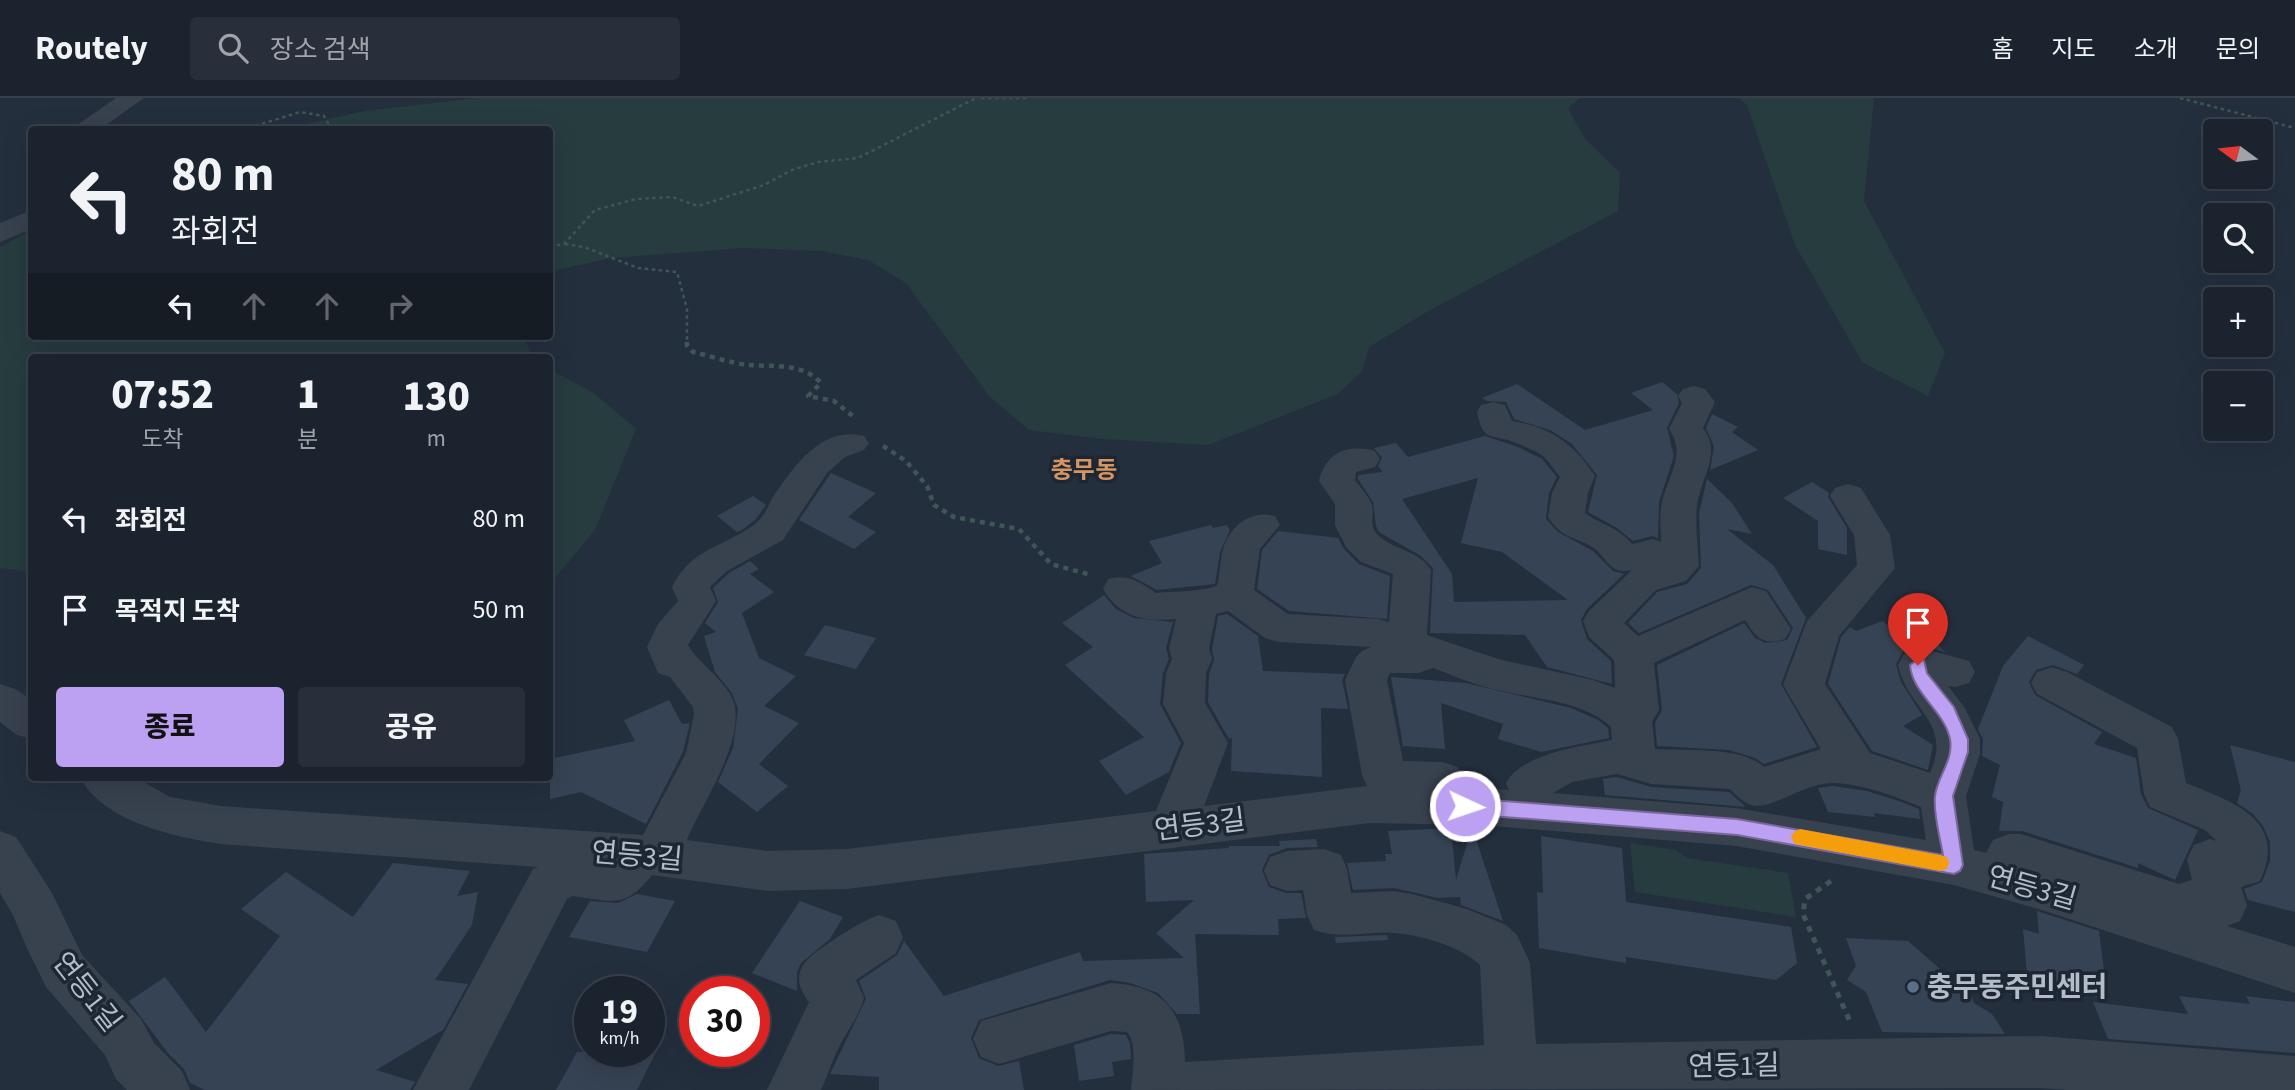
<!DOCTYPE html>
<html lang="ko">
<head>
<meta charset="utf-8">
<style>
	body { margin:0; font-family:"Source Sans 3","Noto Sans KR",sans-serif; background:#282f3a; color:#f1f3f6; height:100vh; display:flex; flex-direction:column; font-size:26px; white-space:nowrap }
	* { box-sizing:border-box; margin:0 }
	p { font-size:23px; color:#a0a4aa }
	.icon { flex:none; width:38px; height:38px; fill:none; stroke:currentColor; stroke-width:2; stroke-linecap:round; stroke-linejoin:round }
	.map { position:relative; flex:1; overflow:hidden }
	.sheet { position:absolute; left:28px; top:256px; width:525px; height:427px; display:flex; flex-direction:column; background:#1b232e; border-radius:7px; box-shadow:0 7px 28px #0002,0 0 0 2px #39404a }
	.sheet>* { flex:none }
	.top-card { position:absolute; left:28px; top:28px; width:525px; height:214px; border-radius:7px; box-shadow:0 7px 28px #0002,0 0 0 2px #39404a; background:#1b232e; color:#f1f3f6; overflow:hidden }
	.needle { width:46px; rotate:285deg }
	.controls { position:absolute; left:2203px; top:21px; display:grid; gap:14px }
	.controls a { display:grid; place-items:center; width:70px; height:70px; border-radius:7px; background:#1b232e; box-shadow:0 7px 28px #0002,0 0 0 2px #39404a; font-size:35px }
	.speed { position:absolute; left:574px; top:878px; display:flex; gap:14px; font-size:35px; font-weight:700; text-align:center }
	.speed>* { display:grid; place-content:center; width:91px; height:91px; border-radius:50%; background:#1b232e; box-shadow:0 7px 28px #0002,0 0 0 2px #39404a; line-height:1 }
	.speed small { font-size:18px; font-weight:400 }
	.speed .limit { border:10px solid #d22; background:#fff; color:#111 }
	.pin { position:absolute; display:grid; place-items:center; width:60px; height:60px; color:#fff; margin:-72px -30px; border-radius:50% 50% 50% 0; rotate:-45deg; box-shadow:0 0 7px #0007 }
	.pin .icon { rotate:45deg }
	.me { position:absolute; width:77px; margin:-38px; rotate:93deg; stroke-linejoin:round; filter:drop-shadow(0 0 5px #0008) }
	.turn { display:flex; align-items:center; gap:24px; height:147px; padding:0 28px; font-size:32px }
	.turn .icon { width:91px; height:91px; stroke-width:2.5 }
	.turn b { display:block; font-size:49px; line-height:60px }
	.lanes { display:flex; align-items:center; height:66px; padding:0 28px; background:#0003; justify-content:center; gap:35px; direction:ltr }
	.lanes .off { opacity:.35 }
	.eta { display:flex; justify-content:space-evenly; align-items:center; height:119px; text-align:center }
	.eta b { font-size:42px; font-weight:800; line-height:49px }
	.action { display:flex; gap:14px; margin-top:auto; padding:14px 28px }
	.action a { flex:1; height:80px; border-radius:7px; background:#bca0f2; color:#111; font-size:28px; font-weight:800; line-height:80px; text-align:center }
	.action a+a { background:#282f3a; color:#f1f3f6 }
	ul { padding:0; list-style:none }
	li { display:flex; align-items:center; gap:21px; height:91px; padding:0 28px }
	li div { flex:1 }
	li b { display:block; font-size:26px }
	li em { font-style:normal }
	header { display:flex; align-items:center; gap:42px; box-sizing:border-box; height:98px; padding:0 35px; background:#1b232e; border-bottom:2px solid #39404a }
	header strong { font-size:33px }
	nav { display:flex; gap:38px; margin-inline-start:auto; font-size:24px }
	.search { width:490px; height:63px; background:#282f3a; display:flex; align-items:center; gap:18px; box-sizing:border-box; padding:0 24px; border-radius:7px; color:#a0a4aa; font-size:26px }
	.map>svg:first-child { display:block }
</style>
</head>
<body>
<header>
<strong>Routely</strong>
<div class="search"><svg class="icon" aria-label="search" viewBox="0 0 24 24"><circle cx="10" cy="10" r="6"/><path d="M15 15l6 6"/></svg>장소 검색</div>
<nav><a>홈</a><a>지도</a><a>소개</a><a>문의</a></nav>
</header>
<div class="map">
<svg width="2295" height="992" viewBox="0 0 2295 992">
	<rect width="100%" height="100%" fill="#242f3e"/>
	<!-- green -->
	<path fill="#263c3f" d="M477,0H1580L1568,10L1585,41L1620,75L1618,113L1430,212L1369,249L1362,273L1338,296L1208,347L1103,341L1029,332L989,298L906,185L868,162L821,153L743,150L611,160L557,172L550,178V32L284,31L365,13Z
		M1739,0H1874L1864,103L1945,255L1928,298L1863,265L1795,147L1747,7Z
		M31,132L32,238H523L533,259H32L31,474L0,470V149Z
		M550,272L594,295L636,331L595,432L550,486Z
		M1630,745L1676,752L1687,760L1788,775L1796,819L1635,794Z"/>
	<!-- building -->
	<path fill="#364354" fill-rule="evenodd" d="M1662,284L1677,296L1679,305L1667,330L1674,358L1659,404L1658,440L1652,438L1633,443L1617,430L1588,414L1597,377L1572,346L1550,332L1514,321L1506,304L1487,303L1482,300L1517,286L1585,332L1653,312L1631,295Z
		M1712,316L1738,329L1732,334L1758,352L1710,372L1714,349L1706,330Z
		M1485,338L1518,349L1542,361L1557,379L1549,395L1546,421L1558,434L1593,453L1613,473L1624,476L1587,511L1581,522L1587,541L1611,563L1612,586L1547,569L1525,537L1430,535L1433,470L1421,458L1379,434L1376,428L1373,404L1358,381V377L1383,374L1378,368L1382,360L1374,350L1396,345L1408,359ZM1478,380L1461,445L1502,454L1568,502L1454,504L1452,476L1402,401Z
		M831,375L876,395L848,419L876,434L854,451L799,422Z
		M1707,381L1732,405L1752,436L1727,431L1773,467L1806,520L1781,586L1817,649L1764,666L1755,660L1729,652L1657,648L1655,625L1662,612L1657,567L1744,525L1755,540L1765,545L1787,542L1793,530L1768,492L1751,487L1639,535L1628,525L1657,494L1687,486L1701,470L1699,415Z
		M1812,384L1829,395L1828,399L1847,430V457L1818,451V423L1783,400Z
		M753,398L766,407L756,421L742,432L737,434L717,418Z
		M1211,427L1213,430L1227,427L1230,432L1220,454L1215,486L1157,492L1131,478L1162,465L1149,443Z
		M1278,433L1338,440L1344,451L1359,466L1390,478L1387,521L1289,513L1257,491L1262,452Z
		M750,463L759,471L750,476L774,494L742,515L759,560L796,578L764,608L799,625L759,666L788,688L757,714L718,684L733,650L738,611L732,595L715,574L704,538L716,534L705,525L718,504L713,490L729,475Z
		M1104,497L1116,511L1134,520L1173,524L1166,550L1169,561L1163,575L1160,606L1181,645L1169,674L1126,697L1099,663L1144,639L1065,567L1093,549L1062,525Z
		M1227,516L1258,538L1263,573L1345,576L1342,582L1348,611L1321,610L1322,679L1231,673L1232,640L1229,641L1208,604L1209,576L1214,562L1212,551L1218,518Z
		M1883,523L1897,535L1926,534L1945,554L1924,548L1903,553L1896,566L1901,584L1922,617L1903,628L1933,647L1928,672L1872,653L1828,586L1841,539L1850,529L1856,533Z
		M825,527L876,540L856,571L804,557Z
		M2028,538L2084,567L2077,576L2053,567L2036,572L2029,584L2035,597L2102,634L2094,646L2136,660L2141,696L2148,710L2198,732L2175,782L2138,765V770L2022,733H1999L2003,704L1992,699L2000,667L1982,658L1983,641L1978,631L2003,568Z
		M1391,579L1466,585L1571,610L1598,622L1608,630L1609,640L1541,654L1498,641L1503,626L1441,605L1445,651L1403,648Z
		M669,602L682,626L690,625L683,654L646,726L581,694L550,701V661L635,643L624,622Z
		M2230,647L2295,664V814L2248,802L2244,791L2262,784L2270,763V744L2263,728L2253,716L2237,705L2241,692Z
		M1617,679L1651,689L1729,694L1746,709L1605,697L1603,681Z
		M1833,688L1867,693L1899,703L1919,711L1920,721L1874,715L1875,719L1828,714L1818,690Z
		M1472,729L1503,823L1461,807L1460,799L1438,800L1394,790L1353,792L1347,765L1386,763L1385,756H1392L1388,733L1451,730L1456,782Z
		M1541,738L1622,750L1626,804L1791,829L1797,865L1776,882L1626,859V865L1539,850L1537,794L1543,795Z
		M1316,741L1318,749L1287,750L1269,757L1262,772L1269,789L1286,795H1301L1306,820L1278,821L1279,837L1195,836L1200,916H1177L1158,895L1130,885L1110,882L979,922L971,940L979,960L998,968L1019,963L1024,992H879V979L830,976L866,901L859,883L897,857L904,843L944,898L1080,854L1083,863L1184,860L1156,835L1194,802L1146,804L1144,756L1229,750V748H1280L1279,743Z
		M393,765L470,773L457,798L478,794L472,827L435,882L468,886L443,932L376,972L415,984L410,992H205L190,985L184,971L167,954L129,903L165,879L206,934L280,838L241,811L286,774L353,819Z
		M637,796L675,803L647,854L569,839L590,803L618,805Z
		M800,803L843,819L830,841L801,865L797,874V893L752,875Z
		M2037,813L2099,833L2108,903L2027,876L2023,831L2039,836Z
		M1387,837L1388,842L1336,845L1335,839Z
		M1846,840L1908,843L1971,898L1974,905L1992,916L2005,936L1882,934L1866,894L1847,882L1856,868Z
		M2179,898L2250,906L2246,898L2295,904V955L2108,941L2093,904L2188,916Z
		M1111,936L1126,937L1130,946L1131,961L1112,964L1114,978L1079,983L1074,947Z
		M577,954H656L637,992H556Z"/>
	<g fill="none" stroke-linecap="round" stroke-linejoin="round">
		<!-- path-far2 -->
		<path stroke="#3f5557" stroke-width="2.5" stroke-dasharray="3.5 3.5" stroke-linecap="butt" d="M981,0H1029
			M2180,0L2295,30
			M242,32L300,14L324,18L332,32
			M565,146L584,149L638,170L677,174L687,211V245
			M550,149L564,146L595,112L636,101L672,99L698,108L764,87L792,72L818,64L858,60L976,0"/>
		<!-- path-far1 -->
		<path stroke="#3f5557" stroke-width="4.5" stroke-dasharray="5 5" stroke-linecap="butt" d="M687,244V248L693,254C711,258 730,265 748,267C773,269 802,264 821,285L808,298L834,303L854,319
			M883,348L906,363L927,388L934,407L954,419L1019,431L1051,466L1091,477"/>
		<!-- path -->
		<path stroke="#3f5557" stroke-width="5" stroke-dasharray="6 6" stroke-linecap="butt" d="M1831,783L1805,801L1803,816L1851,926"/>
		<!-- minor -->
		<path fill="#38414e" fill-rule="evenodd" d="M116,0H144L99,32H70Z
			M32,112V131L0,144V125Z
			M1694,288L1705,291L1715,304L1703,330C1723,355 1700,381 1697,408C1695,427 1698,449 1699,468L1686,483L1656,492L1624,525L1638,538L1752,489L1766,493L1791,531L1785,541C1763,548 1756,540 1745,522L1654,565L1659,612L1652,624L1655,651C1685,653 1743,648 1764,669L1821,651L1783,587L1807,523L1857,467L1854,437L1830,398L1835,390L1848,386L1861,390L1890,437L1895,470L1839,538L1825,586L1870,655L1930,675C1953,623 1908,613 1898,567L1904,556L1925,551L1969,563L1975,574L1969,585L1955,589L1948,588L1965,610L1980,641V656L1966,698L1974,752L1986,755L1993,742L2009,736H2021L2179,786L2192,782L2187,761L2194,747L2210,741L2217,743L2205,732L2150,709L2144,696L2137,650L2037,596L2031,585L2037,574L2052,569L2067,574L2172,629L2178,641L2186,685C2232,704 2289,721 2260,783L2241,789L2247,808L2240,823L2227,828L2295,849V895L2042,812L1954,787L1736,748L1482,727L1369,725L847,791L767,793L652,777C624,812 613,803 572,798L567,801L469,992H413L533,771L538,769L221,746C175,739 103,724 80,679H135L170,699L221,708L643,737L686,655L694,616L693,609L670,579L658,575L647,549L658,526L678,503L672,489C692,449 723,450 755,426C764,419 768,408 773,399C794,368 822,327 864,338L869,345L864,352L845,359L827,375L783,442L727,473L710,489L716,503L688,547C697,563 719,578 730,596C753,633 701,706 687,742L767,753L847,751L1156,713L1184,645L1163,606L1166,575L1172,561L1169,551L1176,521C1146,524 1120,520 1103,491L1108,481C1129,476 1140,484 1156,495C1177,493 1198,494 1217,488C1220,477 1220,466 1222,455C1228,429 1250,411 1275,418L1280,427L1260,451L1254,492L1288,516L1378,521L1389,524L1393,476L1361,464L1346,449L1335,427V406L1319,383C1326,354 1347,346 1375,353L1380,361L1375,369L1356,374L1355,382C1360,389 1368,397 1371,405C1376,417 1368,426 1377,436C1393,453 1418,451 1431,472L1427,537L1498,561L1593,582L1615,590L1614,562L1589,539L1583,523L1589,513L1632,472C1611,477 1608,462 1595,451C1578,438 1563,443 1548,419L1552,395L1560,379C1555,373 1548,362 1542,357C1535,353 1524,348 1516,345C1493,335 1483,346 1477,314L1481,307L1493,304L1505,307L1512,323C1549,328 1575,346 1595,378L1588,395L1585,415C1603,428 1617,428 1632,446L1653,441L1661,444C1661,431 1659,417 1662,404C1668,377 1687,357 1669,331L1682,305L1678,298L1683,291ZM1228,513L1265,540L1279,544L1371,549L1362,553L1356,559L1345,582L1362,677L1367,688L1204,708L1228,645L1205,605L1206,575L1212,561L1209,551L1216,516ZM1433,570C1454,578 1475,587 1497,592C1533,601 1583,602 1611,629L1612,642C1581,648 1521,656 1506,685L1509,692L1460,689L1464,682L1458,669L1442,664L1403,663L1387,582L1390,575H1418ZM1617,676L1651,686L1730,691C1737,698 1745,707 1756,708C1775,709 1806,685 1833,685C1865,686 1892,698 1921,709L1926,742L1736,710L1553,695L1572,684Z
			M0,586L15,591L32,602V641L17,637L0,624Z
			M0,733L16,739L52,795L82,857L141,921L154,945L182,973L190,992H127L116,981L105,957L46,889L26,848L13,817L0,795Z
			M1324,751L1341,757L1347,771L1351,795L1394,793L1412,796L1467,811L1506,827L1517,837L1530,865L1536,946L2040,938L2295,958V992H2070L2040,990L1131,992C1132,976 1138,946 1127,934L1111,933L999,966L981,959L973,941L981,923L1111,885C1163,888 1184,912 1185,964L1484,947L1480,867C1460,848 1421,837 1394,835C1366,833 1341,842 1314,832L1307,817L1303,792L1287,793L1270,787L1264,773L1270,759L1287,753Z
			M879,817L896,823L903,839L896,855L856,882L864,900C859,918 850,929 841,945C833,960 828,977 821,992H767L809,904C784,872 811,857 835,841C850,831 863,823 879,817Z"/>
	</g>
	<!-- route -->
	<path fill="#bca0f2" stroke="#7a689d" stroke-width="2" d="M1918,561L1924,562L1927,575L1954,609L1968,641V654L1953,698L1963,767L1960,773L1954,776L1737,737L1465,716L1458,713L1456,708L1458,703L1465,700L1737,721L1943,757C1940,739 1933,716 1935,698C1937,679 1954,662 1950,641C1944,613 1912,595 1910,567Z"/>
	<!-- slow -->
	<path fill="#f59e0b" d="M1800,731L1940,757L1947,759L1949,765L1947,771L1940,773L1800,747L1794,745L1791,739L1794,734Z"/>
	<!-- markers -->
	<circle fill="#5c6f8a" stroke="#1d2633" stroke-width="2.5" cx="1913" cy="889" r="7"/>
	<g text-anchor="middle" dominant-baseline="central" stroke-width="7" stroke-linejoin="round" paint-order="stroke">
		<!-- neighbourhood labels -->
		<g font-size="24" font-weight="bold" fill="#d59563" stroke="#1d2633">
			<text x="1084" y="372">충무동</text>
		</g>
		<!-- near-street labels -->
		<g font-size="28" fill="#b4bcc9" stroke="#1d2633">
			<text transform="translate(1200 727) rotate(-7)">연등3길</text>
			<text transform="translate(637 758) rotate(5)">연등3길</text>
			<text transform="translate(2032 790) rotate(16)">연등3길</text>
			<text transform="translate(87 894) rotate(52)">연등1길</text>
			<text transform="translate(1734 968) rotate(-1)">연등1길</text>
		</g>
		<!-- near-poi labels -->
		<g font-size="28" font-weight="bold" fill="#b4bcc9" stroke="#1d2633" text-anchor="start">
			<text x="1927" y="889">충무동주민센터</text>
		</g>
	</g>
</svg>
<div class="controls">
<a><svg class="needle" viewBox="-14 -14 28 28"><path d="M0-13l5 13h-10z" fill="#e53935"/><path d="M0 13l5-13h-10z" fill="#a0a4aa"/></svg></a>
<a><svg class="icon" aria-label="search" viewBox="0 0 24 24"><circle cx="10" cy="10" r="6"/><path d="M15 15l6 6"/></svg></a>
<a>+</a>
<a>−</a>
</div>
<div class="speed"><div>19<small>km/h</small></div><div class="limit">30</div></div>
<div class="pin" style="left:1918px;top:567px;background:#d93025"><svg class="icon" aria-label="arrive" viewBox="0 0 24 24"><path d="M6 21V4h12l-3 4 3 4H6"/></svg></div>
<svg class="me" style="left:1465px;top:708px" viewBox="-20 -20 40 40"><circle r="17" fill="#bca0f2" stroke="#fff" stroke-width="3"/><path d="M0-11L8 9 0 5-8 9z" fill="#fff"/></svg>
<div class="top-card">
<div class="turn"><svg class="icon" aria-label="left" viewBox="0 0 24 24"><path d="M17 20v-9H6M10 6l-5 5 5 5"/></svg><div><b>80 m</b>좌회전</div></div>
<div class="lanes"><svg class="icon" aria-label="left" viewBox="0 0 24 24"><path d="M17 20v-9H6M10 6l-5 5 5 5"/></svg><svg class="icon off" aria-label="ahead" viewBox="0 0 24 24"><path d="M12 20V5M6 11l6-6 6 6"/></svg><svg class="icon off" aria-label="ahead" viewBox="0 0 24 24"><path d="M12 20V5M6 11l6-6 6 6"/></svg><svg class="icon off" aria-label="right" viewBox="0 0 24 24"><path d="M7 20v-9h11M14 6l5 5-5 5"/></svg></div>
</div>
<section class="sheet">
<div class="eta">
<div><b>07:52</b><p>도착</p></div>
<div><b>1</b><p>분</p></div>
<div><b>130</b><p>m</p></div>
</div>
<ul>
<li><svg class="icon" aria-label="left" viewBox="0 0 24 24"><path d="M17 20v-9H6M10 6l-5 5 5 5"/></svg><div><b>좌회전</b></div><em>80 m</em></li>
<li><svg class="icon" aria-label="arrive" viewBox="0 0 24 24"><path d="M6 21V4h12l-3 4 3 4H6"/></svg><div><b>목적지 도착</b></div><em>50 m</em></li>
</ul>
<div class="action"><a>종료</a><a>공유</a></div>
</section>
</div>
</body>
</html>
